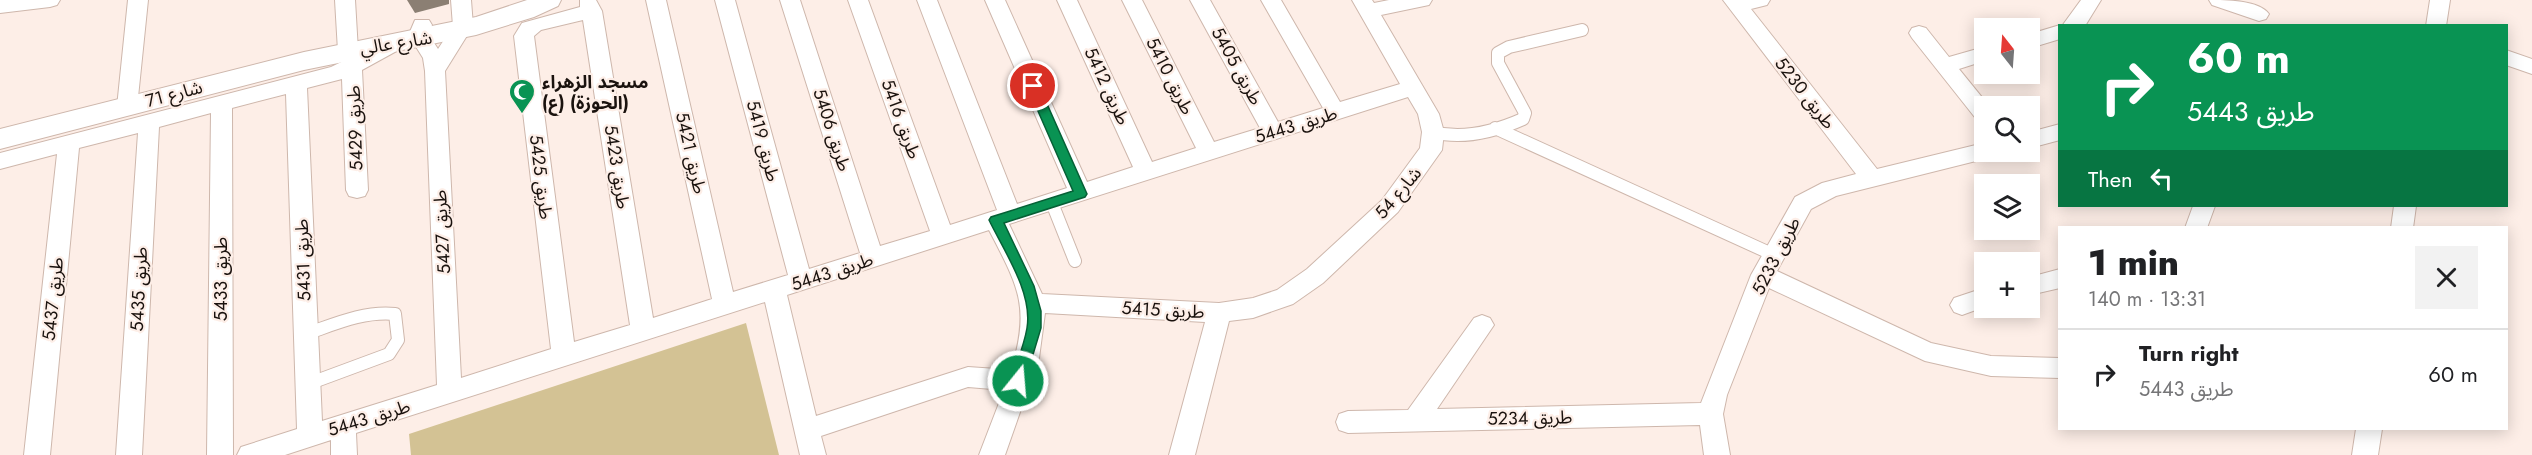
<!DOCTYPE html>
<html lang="en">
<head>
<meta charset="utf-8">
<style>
	body { margin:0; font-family:Jost,"Noto Sans Arabic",sans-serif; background:#f2f2f2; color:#202124; height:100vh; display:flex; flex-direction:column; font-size:22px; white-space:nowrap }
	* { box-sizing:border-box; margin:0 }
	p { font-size:20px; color:#757577 }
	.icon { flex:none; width:33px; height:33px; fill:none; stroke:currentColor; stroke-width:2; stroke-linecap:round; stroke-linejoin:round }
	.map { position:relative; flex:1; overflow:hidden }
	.panel { position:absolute; left:2058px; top:226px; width:450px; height:204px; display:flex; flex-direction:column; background:#fff; border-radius:0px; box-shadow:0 3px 15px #0003 }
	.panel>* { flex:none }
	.hud { position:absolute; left:2058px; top:24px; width:450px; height:183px; border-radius:0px; box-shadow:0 3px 15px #0003; background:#099353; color:#fff; overflow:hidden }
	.needle { width:39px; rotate:343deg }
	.controls { position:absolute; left:1974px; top:18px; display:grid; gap:12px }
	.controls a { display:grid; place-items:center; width:66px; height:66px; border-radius:0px; background:#fff; box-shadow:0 3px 15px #0003; font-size:30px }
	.pin { position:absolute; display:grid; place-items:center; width:51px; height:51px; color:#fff; margin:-26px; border:3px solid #fff; border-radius:50%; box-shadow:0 2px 6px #0007 }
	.me { position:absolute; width:66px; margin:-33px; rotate:17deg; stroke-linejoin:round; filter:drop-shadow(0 0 4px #0008) }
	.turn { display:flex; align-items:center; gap:21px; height:126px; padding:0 30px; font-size:27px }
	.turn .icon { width:78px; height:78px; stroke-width:2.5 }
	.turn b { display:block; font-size:42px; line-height:51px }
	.then { display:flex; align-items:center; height:57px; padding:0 30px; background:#0003; gap:12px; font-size:22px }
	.round { display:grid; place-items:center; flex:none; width:63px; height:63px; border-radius:0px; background:#f2f2f2 }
	.headline { display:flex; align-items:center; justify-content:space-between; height:102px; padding:0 30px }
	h1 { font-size:36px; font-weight:800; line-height:45px }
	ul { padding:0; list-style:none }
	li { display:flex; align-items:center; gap:18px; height:90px; padding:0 30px; border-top:2px solid #e0e0e0 }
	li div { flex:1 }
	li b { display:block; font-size:22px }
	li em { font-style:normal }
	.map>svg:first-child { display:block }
</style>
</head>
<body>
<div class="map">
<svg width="2532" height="455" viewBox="0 0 2532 455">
	<rect width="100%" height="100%" fill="#fdeee7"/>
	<!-- green -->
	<path fill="#d3c294" d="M746,323L779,455H411L409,434Z"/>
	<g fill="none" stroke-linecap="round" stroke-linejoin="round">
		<defs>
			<path id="service" d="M1495,128L1774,255
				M1433,132C1463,140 1496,131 1523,119L1525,113L1498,63V53L1509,47L1582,30
				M1052,203L1075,261
				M306,334C335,324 363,311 395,314L398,340L389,354L308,384"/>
			<path id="minor" d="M0,0H60L57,5L50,7L0,13Z
				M128,0H148L137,107L134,112L127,115L120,112L117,107Z
				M335,0H355L358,51L355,56L348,58L341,56L338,51Z
				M451,0H471L473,26L445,71L461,378L551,349L514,36L522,23L580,7V0H596L602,11L653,318L712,299L646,0H666L733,292L788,275L715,0H735L809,269L860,253L780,0H800L880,246L930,231L848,0H868L950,225L997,210L917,0H937L1017,204L1067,188L985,0H1005L1087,182L1133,167L1057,0H1077L1152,162L1196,148L1122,0H1142L1214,142L1260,128L1190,0H1210L1278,122L1323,108L1261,0H1281L1340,102L1400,84L1352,0H1372L1374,3L1389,0H1432L1429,5L1381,15L1439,114L1444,132L1442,150L1398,212L1323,283L1293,304L1253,318L1229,321L1195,455H1169L1205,322L1045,313L1039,358L1005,455H979L1004,390L968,387L821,436L826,455H800L765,302L356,433L357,455H331V440L285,455H237L241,447L297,429L286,94L232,108L233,455H207L211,113L159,127L142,455H116L138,133L79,148L50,455H24L57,154L0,169V153L331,67L397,35L409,34L415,20H429L432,25L429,35L438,49L453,26ZM583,20L630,325L574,342L534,36L541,30ZM413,42L423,58L425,71L437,385L322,421L307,88L342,79L346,190L349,196L357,198L365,196L368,190L362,70ZM1408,97L1418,114L1422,132L1420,148L1382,200L1307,269L1277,290L1253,298L1219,303L1042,294L1009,224ZM989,230C1018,286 1031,307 1011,370L968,367L816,416L787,295Z
				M1723,0H1770L1767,5L1751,9L1877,169L1984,143V152H1994L1992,157L1836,196L1811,209L1777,271L1931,343L1991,356L2060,358V378L1991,376L1925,361L1769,288L1727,395L1723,414L1730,455H1704L1700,425L1348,433L1339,430L1336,422L1339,414L1348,411L1408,410L1474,318L1482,315L1490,318L1494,325L1437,409L1701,403L1751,275L1795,197L1822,183L1856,174Z
				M2081,0H2101L2085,26H2062Z
				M2209,0C2226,0 2259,0 2269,14L2266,19L2259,21L2212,5Z
				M2430,0H2450L2446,26H2426Z
				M2060,25V39L2030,48V34Z
				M1919,26L1926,28L1949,57L1984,47V61L1959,69L1989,106H1984V123L1977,120L1912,38L1909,33L1912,28Z
				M2506,50L2532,59V74L2506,65Z
				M2060,124V140L2030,148V132Z
				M2193,206H2215L2207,228H2185Z
				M2394,206H2416L2413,228H2391Z
				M2060,269V288L2030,295V277Z
				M1984,288V307L1962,315L1954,312L1950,305L1954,298Z
				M2356,429H2382L2378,455H2352Z"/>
			<path id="tertiary" d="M527,0H561L558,6L534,17L476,35L304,70L0,149V129L304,52L476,17Z"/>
		</defs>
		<!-- service casing -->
		<use href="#service" stroke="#ceb7ac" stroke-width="14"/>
		<!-- minor casing -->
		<use href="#minor" stroke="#ceb7ac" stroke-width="2"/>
		<!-- tertiary casing -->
		<use href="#tertiary" stroke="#ceb7ac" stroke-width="2"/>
		<!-- service -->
		<use href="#service" stroke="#fff" stroke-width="12"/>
		<!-- minor -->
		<use href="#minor" fill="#fff" fill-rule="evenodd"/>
		<!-- tertiary -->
		<use href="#tertiary" fill="#fff" fill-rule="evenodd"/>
	</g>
	<!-- shaded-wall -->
	<path fill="#8b7f73" d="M407,0H449V4L415,13Z"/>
	<!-- route -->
	<path fill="#099353" stroke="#066036" stroke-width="1.5" d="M1033,81L1039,86L1087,194L1085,197L1004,223L1034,286L1041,311V328L1025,381L1018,388L1011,381C1016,364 1024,346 1027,328C1033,293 1004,251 989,220L991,217L1073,191L1027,86Z"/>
	<!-- icons -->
	<defs>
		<symbol id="mosque-pin" viewBox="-11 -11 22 30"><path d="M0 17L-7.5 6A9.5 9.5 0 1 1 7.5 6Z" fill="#099353" stroke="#fdeee7"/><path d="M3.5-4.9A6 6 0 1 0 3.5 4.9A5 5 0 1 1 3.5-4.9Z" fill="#fff"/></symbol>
	</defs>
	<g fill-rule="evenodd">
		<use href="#mosque-pin" x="507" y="77" width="30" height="40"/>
	</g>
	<g text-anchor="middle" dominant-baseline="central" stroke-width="4.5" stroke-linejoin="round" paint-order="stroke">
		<!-- street labels -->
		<g font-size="18" fill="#1a120e" stroke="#fdeee7">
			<text transform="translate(396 43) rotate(-9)">شارع عالي</text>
			<text transform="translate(1237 66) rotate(61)">طريق 5405</text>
			<text transform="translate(1170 76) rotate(63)">طريق 5410</text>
			<text transform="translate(1107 86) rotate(65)">طريق 5412</text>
			<text transform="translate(1805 93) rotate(52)">طريق 5230</text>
			<text transform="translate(174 94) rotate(-15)">شارع 71</text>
			<text transform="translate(901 119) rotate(70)">طريق 5416</text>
			<text transform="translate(1296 125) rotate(-17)">طريق 5443</text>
			<text transform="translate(355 128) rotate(-92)">طريق 5429</text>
			<text transform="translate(832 130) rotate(72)">طريق 5406</text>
			<text transform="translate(763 141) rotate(75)">طريق 5419</text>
			<text transform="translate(691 153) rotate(77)">طريق 5421</text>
			<text transform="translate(617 167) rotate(81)">طريق 5423</text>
			<text transform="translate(541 177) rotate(83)">طريق 5425</text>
			<text transform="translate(1398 193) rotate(-50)">شارع 54</text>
			<text transform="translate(442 232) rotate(-93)">طريق 5427</text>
			<text transform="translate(1776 256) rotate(-63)">طريق 5233</text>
			<text transform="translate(303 260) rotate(-92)">طريق 5431</text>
			<text transform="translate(832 272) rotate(-18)">طريق 5443</text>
			<text transform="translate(221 279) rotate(-90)">طريق 5433</text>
			<text transform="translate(139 289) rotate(-87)">طريق 5435</text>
			<text transform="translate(53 299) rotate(-84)">طريق 5437</text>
			<text transform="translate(1163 310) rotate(3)">طريق 5415</text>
			<text transform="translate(369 418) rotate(-17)">طريق 5443</text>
			<text transform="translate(1530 418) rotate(-1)">طريق 5234</text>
		</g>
		<!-- poi labels -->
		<g font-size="18" font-weight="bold" fill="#1a120e" stroke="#fdeee7" text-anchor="start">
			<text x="542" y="82">مسجد الزهراء<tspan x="542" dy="21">(ع) (الحوزة)</tspan></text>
		</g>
	</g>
</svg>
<div class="controls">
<a><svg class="needle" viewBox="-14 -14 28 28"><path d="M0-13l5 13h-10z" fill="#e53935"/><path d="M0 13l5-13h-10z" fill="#757577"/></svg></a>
<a><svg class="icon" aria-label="search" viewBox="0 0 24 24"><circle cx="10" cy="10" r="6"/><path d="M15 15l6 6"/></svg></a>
<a><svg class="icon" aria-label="layers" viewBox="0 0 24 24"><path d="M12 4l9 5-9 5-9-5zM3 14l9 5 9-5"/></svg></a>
<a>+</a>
</div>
<div class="pin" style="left:1033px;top:86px;background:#d93025"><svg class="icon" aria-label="arrive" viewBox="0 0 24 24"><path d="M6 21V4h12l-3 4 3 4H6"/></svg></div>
<svg class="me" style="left:1018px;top:381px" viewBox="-20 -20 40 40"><circle r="17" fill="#099353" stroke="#fff" stroke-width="3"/><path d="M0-11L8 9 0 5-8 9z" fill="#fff"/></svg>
<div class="hud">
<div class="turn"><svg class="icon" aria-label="right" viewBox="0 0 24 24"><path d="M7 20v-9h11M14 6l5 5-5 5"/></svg><div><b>60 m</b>طريق 5443</div></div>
<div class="then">Then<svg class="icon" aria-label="left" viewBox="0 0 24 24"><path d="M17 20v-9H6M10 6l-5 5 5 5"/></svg></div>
</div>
<section class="panel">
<div class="headline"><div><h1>1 min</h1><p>140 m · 13:31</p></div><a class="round"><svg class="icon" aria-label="close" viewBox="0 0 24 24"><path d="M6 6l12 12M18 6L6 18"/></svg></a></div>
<ul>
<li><svg class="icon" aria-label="right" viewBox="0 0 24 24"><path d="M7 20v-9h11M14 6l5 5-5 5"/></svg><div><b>Turn right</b><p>طريق 5443</p></div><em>60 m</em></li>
</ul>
</section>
</div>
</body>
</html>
